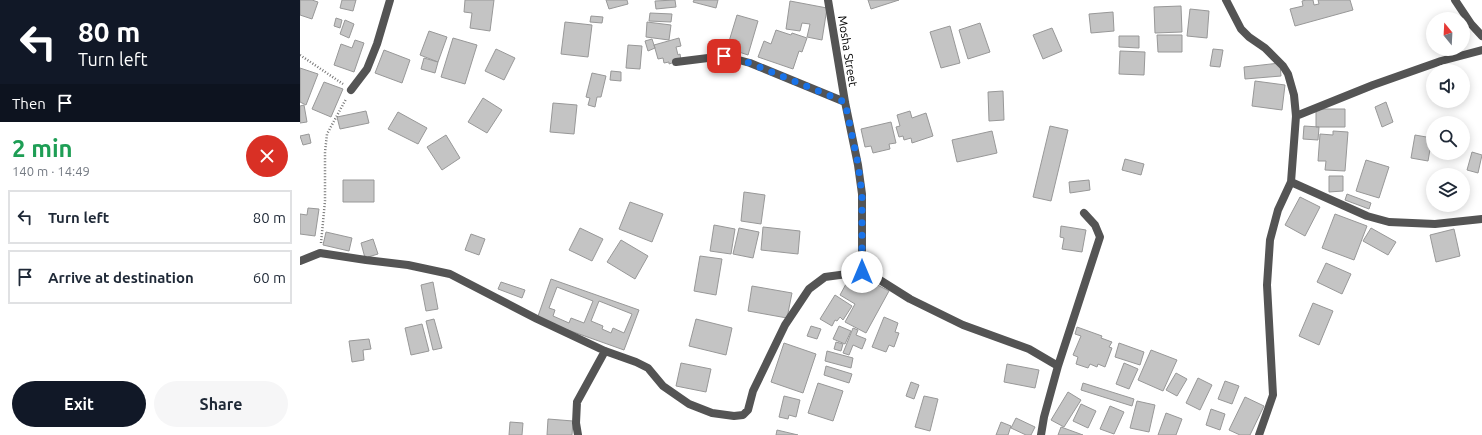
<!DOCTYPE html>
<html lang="en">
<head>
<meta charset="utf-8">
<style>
	body { margin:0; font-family:Ubuntu,sans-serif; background:#f6f6f7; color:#1f2937; height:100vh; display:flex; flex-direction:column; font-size:15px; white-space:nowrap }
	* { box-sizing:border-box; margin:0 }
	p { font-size:13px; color:#747a83 }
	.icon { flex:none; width:22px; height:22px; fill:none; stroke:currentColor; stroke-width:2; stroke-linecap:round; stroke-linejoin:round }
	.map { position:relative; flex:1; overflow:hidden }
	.sheet { display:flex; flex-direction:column; background:#fff; width:300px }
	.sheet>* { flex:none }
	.hud { background:#111827; color:#fff; overflow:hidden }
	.needle { width:26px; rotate:342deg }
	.tools { position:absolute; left:1126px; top:12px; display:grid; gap:8px }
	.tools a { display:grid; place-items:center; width:44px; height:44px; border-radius:50%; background:#fff; box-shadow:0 2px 10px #0003; font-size:20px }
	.pin { position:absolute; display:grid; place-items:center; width:34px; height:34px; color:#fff; margin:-17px; border-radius:8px; box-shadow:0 2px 6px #0006 }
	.me { position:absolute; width:44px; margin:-22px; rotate:0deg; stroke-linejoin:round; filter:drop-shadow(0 0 3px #0008) }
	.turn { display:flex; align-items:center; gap:14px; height:84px; padding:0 12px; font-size:18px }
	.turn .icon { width:52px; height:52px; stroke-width:2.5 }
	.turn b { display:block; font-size:28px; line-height:34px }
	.then { display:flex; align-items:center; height:38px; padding:0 12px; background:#0003; gap:8px; font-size:15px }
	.round { display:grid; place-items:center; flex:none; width:42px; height:42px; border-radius:21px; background:#f6f6f7 }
	.summary { display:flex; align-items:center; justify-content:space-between; height:68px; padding:0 12px }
	h1 { font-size:24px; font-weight:600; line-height:30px; color:#1e9e55 }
	.action { display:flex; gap:8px; margin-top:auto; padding:8px 12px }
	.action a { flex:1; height:46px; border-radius:24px; background:#111827; color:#fff; font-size:16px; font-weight:600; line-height:46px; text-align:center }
	.action a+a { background:#f6f6f7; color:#1f2937 }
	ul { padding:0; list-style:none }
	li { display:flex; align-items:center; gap:12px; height:54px; margin:0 8px 6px; padding:0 4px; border:2px solid #e0e1e3; border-radius:0px }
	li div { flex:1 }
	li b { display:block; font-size:15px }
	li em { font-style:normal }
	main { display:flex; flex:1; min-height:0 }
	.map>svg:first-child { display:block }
</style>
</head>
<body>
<main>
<section class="sheet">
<div class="hud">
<div class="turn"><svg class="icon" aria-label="left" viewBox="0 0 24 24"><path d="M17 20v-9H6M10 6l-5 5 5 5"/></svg><div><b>80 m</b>Turn left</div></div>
<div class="then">Then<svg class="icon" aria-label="arrive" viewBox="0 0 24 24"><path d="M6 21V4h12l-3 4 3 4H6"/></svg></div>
</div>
<div class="summary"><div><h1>2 min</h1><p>140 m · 14:49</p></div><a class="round" style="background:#d93025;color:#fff"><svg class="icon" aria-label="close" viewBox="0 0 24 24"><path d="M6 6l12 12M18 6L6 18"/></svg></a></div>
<ul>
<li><svg class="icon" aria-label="left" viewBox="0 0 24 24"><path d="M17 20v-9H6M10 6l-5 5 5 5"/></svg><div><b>Turn left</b></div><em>80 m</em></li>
<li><svg class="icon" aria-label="arrive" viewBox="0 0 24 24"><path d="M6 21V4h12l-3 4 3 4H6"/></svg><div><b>Arrive at destination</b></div><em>60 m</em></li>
</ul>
<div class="action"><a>Exit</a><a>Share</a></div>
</section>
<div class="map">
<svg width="1182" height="435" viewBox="0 0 1182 435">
	<rect width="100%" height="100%" fill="#fff"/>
	<!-- building -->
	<path fill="#c4c4c4" stroke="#989898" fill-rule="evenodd" d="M0,0H12L18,2L12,19L0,15Z
		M42,0H56L53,11L40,8Z
		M165,0H194L190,31L170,28L172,13L164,12Z
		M306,0H327L328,4L309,9Z
		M375,0L376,7L356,9L355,1Z
		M394,0H418L416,8L393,2Z
		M568,0H599L571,9Z
		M1006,0H1013L1014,5L1019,4L1018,0H1050L1053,10L995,26L990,9L1003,6L1002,1Z
		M490,1L527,8L522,40L507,37L510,24L502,23L500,31L486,29Z
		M881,6L882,32L855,33L854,7Z
		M890,9L909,11L907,38L887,36Z
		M813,12L814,31L791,33L789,14Z
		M350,13L372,14L371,22L349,21Z
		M437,15L458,21L448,55L427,48Z
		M291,16L303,17L302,23L290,22Z
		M36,18L42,20L40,28L34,26Z
		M45,20L54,24L49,38L40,34Z
		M265,22L292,25L288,57L261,54Z
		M347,22L371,25L369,40L346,37Z
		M680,23L690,52L668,59L659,30Z
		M650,26L660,63L641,68L630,32Z
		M752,28L762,51L743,59L733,35Z
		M476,30L491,35L492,33L507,38L502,52L499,51L493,69L458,57L464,41L471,44Z
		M129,31L147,37L138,62L120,55Z
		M857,35H882V52H858Z
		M819,36H839V48L819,47Z
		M153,38L177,45L165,84L141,77Z
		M379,38L381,46L376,47L378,55L380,54L381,60L369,64V62L364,63L363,58L358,59L354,45Z
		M352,39L355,48L348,51L345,41Z
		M55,40L64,43L54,72L34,65L41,44L52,48Z
		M328,45L342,46L340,69L326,68Z
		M196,49L215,58L204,80L185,71Z
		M913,49L923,50L920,67L910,66Z
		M84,50L110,60L102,83L75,73Z
		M820,51L845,52L844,75L819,74Z
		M124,58L138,62L135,73L121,69Z
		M980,63L981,76L945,79L944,67Z
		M0,68L18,74L6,105L0,102Z
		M311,71L321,72V81L310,80Z
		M292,73L306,76L301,97H297L295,107L288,105L290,98L286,97Z
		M955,81L985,85L982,110L952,106Z
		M24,82L43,89L31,117L12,109Z
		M703,91L704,120L689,121L688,92Z
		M183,98L202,110L187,133L168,122Z
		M1086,102L1093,122L1082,127L1075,107Z
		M253,103L277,105L274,134L250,132Z
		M4,105L7,122L0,123V106Z
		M1016,109H1045V127H1016Z
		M66,111L69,123L40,129L37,117Z
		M610,111L612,118L626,113L633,136L612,143L611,138L604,140L603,136L599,137L596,127L600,126L597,115Z
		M98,112L127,128L118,144L88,129Z
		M591,122L596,143L589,144L590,149L573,153L571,146L565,147L561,129Z
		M750,126L768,130L751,201L733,197Z
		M1004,126L1019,127L1018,140L1003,139Z
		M692,131L697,153L657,162L652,140Z
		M1033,131L1048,132L1045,171L1025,170L1026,161H1018L1020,134L1033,135Z
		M9,134L11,143L3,145L0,136Z
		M146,135L160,158L142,170L127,147Z
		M1115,135L1132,138L1128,161L1111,158Z
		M1172,152L1182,155L1178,173L1167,170Z
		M825,159L844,164L841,175L822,170Z
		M1066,160L1089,167L1079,198L1056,191Z
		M1029,176H1043V191L1029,192Z
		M43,180H74V202H43Z
		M789,180L790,190L770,193L769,182Z
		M444,192L465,195L461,224L441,221Z
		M1047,194L1071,203L1069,209L1045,200Z
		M1000,197L1020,207L1005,236L985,225Z
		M330,202L363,214L352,242L319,229Z
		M8,208L19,209L15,236L0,234V214L7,215Z
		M1035,214L1067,226L1054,260L1022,248Z
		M414,225L435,229L431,254L410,251Z
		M761,226L786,230L782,252L762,249L764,238L760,237Z
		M463,227L500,231L498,254L461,250Z
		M280,228L303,239L292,261L269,250Z
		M439,228L459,232L453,258L433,254Z
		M1071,228L1096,242L1088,255L1063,241Z
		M1154,229L1160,256L1136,262L1130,235Z
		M26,232L52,238L49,251L23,245Z
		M171,234L185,239L179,255L165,250Z
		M73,239L78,254L65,258L61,243Z
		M321,240L348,256L335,279L307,262Z
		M400,256L422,259L416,295L394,291Z
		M1026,263L1051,274L1042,294L1017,282Z
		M564,278L589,291L566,333L545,322L555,304L540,295L546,284L558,290Z
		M251,279L339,310L324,350L237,319ZM257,287L293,301L284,323L271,318L269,323L253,316L255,310L249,308ZM299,301L332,314L324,333L313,328L311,333L302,329L303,326L291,321Z
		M133,282L138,309L126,311L121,285Z
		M201,282L225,290L222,298L198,289Z
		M452,286L492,293L487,318L448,311Z
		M535,295L552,306L543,320L540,317L537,321L535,320L532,326L520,319Z
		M1013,303L1033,311L1019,345L999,336Z
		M584,317L598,323L595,332L599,333L594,347L589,345L586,352L572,347Z
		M134,319L142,348L133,350L126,321Z
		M396,319L432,328L426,355L389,346Z
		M122,324L129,351L111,355L105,328Z
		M511,326L521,329L517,339L507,336Z
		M539,326L551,331L545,344L533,339Z
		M777,327L802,336L801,338L812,342L809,347L812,348L805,367L798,364L797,367L790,364L788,368L776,364L778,357L773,355L781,336L775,334Z
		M553,328L558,330L556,335L566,339L562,349L553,345L549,355L543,353Z
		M69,339L71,349L63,350L64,360L52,362L49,341Z
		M536,342L543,344L541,351L534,349Z
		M484,343L516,354L503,393L471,382Z
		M819,343L844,352L840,365L815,357Z
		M851,350L877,360L863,391L838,380Z
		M527,351L553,358L551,368L525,361Z
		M381,363L411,369L406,392L376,386Z
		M824,363L838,369L829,389L816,384Z
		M707,364L739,370L735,388L704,382Z
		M526,366L552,374L549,383L524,375Z
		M876,373L887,379L877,396L866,390Z
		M898,378L912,385L900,410L886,403Z
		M925,381L939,386L932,404L918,399Z
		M611,382L619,385L614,399L606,396Z
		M518,383L543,391L533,421L508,413Z
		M783,383L834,399L832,406L781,390Z
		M768,392L781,400L764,427L751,420Z
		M484,396L500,400L496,417L489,415L488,419L479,417Z
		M624,396L638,399L630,431L615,427Z
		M945,397L964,406L950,435H940L929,430Z
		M837,401L855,405L849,432L830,428Z
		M781,404L796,411L788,428L773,421Z
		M810,406L824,412L814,434L800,429Z
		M911,409L925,414L920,430L906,425Z
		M866,413L882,419L876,435H858Z
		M716,418L735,427L731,435H726L711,428Z
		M248,419L273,421L272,435H247Z
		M210,422L223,423L222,435H209Z
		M701,422L711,426L708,435H696Z
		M761,427L783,435H758Z
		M477,430L498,435H476Z"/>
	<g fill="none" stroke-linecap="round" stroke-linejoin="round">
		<!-- path -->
		<path stroke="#767676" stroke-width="2.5" stroke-dasharray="1 2" stroke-linecap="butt" d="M0,55L43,84
			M21,243L25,201V152L27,134L46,99"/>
		<!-- street -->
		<path stroke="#545454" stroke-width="8" d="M528,0L545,102L558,165L562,194V272
			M926,0L941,29L949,37L965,48L983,66L988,74L994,95L996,116L991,182L978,210L970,240L967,285L973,395L959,435
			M1155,0L1171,24L1182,36
			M376,62L424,56L450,63L545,102
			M51,90L67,69L77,44L90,0
			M996,116L1073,85L1141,61L1182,50
			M991,182L1067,216L1089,222L1135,224L1182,219
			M0,261L20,253L66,260L108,265L150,274L237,319L305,351L336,362L348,368L363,386L389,404L412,413L434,416L443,415L448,410L453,391L485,325L509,289L525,277L562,272L575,277L610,299L663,325L729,349L758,366
			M278,435L276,423L277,402L305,351
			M741,435L744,417L758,366L800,237L795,225L784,213"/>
	</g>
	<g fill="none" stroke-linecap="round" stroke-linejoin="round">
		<!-- route -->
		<path stroke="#1a73e8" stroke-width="7" stroke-dasharray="0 12.6" d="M424,56L450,63L545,102L558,164L562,194V272"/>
	</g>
	<g text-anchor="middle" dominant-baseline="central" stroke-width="3.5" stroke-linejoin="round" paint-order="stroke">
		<!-- street labels -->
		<g font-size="12" fill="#000" stroke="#fff">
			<text transform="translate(548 51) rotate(81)">Mosha Street</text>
		</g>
	</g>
</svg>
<div class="tools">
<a><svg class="needle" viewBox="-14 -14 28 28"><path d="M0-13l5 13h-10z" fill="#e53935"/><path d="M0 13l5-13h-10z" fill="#747a83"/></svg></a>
<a><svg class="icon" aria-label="sound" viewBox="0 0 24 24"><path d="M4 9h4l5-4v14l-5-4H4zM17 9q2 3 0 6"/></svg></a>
<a><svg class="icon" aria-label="search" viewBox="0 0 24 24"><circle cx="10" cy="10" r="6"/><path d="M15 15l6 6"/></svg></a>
<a><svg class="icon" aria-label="layers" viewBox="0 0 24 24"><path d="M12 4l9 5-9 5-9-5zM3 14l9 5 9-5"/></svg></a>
</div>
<div class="pin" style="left:424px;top:56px;background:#d93025"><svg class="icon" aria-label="arrive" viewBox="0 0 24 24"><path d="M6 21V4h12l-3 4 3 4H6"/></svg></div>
<svg class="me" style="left:562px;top:272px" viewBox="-20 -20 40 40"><circle r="19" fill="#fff"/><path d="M0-13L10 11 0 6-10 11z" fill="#1a73e8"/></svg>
</div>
</main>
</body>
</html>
